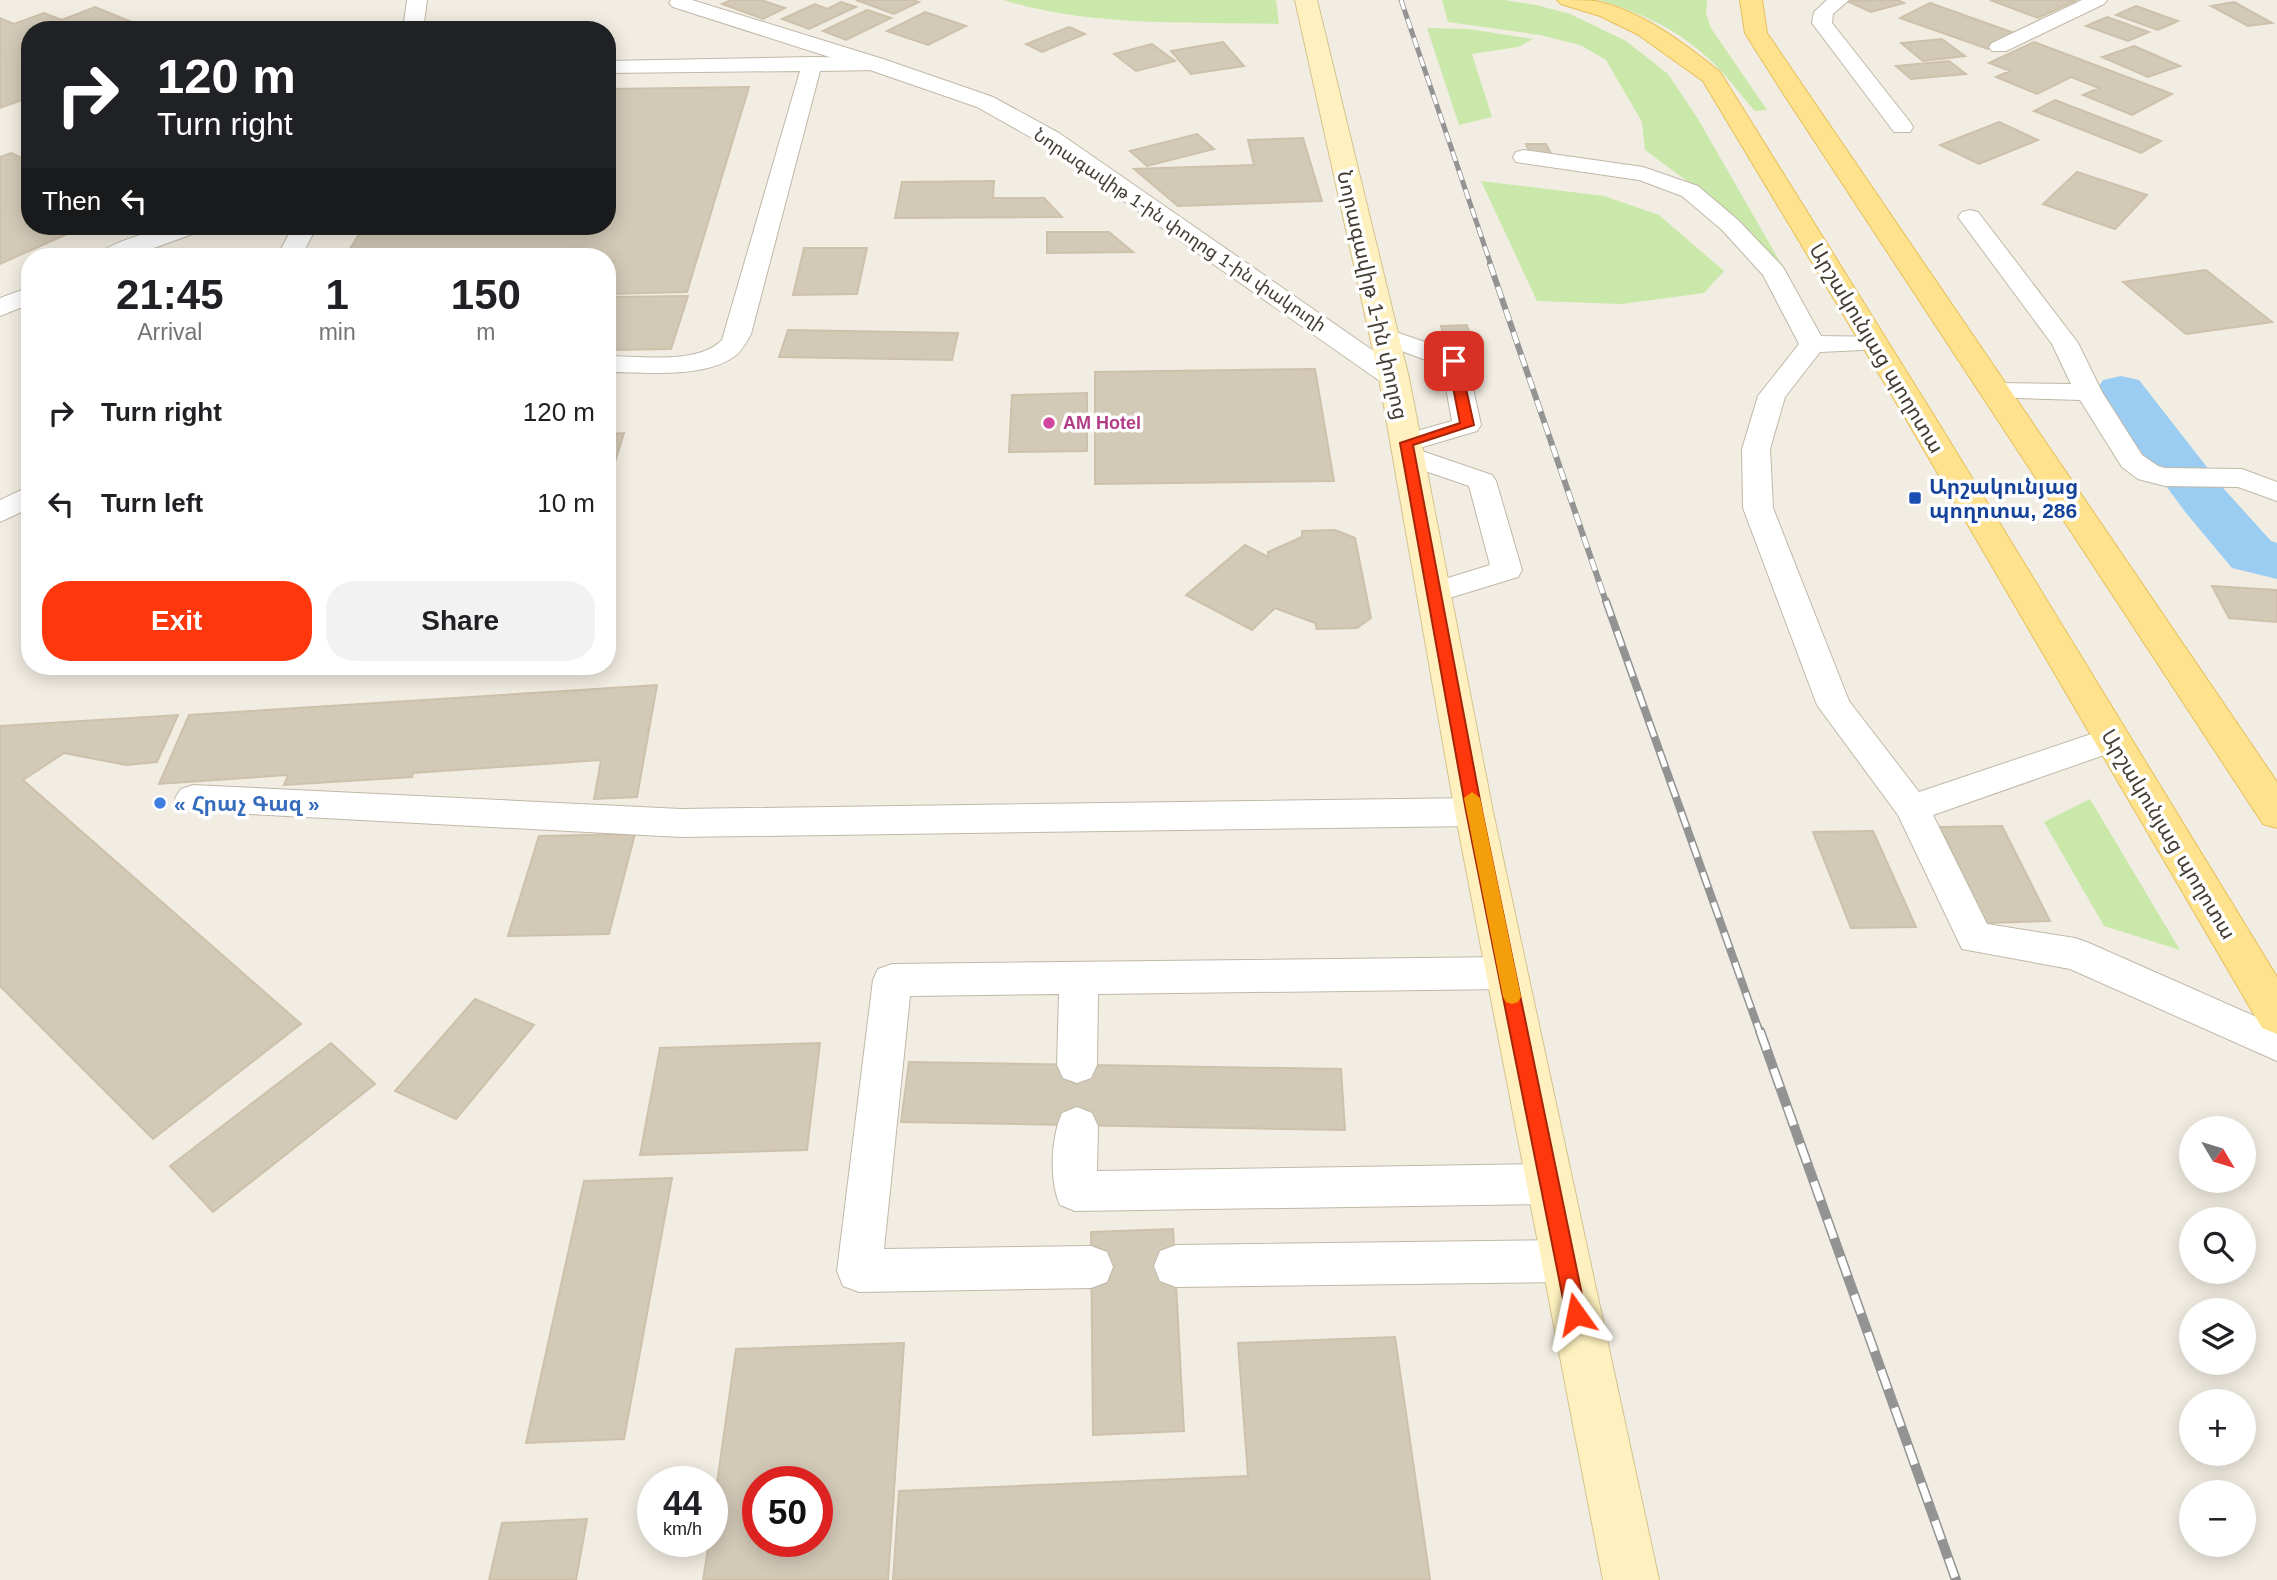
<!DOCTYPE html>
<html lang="en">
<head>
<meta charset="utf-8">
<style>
	body { margin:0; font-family:Helvetica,"Noto Sans Armenian",sans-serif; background:#f2f2f2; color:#202124; height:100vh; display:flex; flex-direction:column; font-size:26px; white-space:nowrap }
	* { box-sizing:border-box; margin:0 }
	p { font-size:23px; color:#757577 }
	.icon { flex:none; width:38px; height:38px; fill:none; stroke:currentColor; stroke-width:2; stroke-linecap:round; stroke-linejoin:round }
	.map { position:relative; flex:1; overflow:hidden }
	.sheet { position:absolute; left:21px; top:248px; width:595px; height:427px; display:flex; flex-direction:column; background:#fff; border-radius:28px; box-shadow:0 4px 18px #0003 }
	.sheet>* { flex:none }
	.banner { position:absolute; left:21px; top:21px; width:595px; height:214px; border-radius:28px; box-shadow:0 4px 18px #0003; background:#202124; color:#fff; overflow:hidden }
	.needle { width:46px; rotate:128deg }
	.controls { position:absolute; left:2179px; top:1116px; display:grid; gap:14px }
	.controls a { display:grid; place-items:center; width:77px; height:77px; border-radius:50%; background:#fff; box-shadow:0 4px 18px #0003; font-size:35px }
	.speed { position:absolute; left:637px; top:1466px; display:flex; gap:14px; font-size:35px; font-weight:700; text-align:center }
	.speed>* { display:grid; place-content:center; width:91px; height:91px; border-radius:50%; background:#fff; box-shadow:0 4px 18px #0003; line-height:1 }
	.speed small { font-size:18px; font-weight:400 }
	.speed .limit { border:10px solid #d22; background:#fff; color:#111 }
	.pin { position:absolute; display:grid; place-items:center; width:60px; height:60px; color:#fff; margin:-30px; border-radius:14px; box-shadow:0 4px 10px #0006 }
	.me { position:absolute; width:77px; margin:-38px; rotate:348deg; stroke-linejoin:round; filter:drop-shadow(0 0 5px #0008) }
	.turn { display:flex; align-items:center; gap:24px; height:147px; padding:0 21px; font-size:32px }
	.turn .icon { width:91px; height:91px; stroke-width:2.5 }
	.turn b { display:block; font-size:49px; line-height:60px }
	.then { display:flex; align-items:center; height:66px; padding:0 21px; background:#0003; gap:14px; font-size:26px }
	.eta { display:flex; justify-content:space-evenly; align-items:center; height:119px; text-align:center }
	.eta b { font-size:42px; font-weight:600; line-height:49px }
	.cta { display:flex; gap:14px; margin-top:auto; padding:14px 21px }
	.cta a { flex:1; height:80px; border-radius:28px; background:#ff370c; color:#fff; font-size:28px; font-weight:600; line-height:80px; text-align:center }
	.cta a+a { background:#f2f2f2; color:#202124 }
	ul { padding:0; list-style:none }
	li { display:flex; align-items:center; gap:21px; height:91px; padding:0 21px }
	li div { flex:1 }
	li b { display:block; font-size:26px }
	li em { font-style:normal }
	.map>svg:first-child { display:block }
</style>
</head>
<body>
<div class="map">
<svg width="2277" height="1580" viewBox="0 0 2277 1580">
	<rect width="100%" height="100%" fill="#f2ede2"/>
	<!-- green -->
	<path fill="#cae8a9" d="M1004,0H1276L1279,24C1190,22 1089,27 1004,0Z
		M1442,0H1504L1536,5L1570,14L1626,41L1668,74L1698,119L1787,274L1718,204L1645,150L1642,122L1606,60L1580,45L1540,35L1448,22Z
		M1599,0H1707L1706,13L1711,28L1767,110L1755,111C1739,93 1725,73 1708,58C1677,29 1639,12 1599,0Z
		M1427,28L1469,29L1533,39L1518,47L1472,54L1492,117L1459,125Z
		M1481,181L1604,196L1659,215L1724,271L1704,293L1622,304L1537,301Z
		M2090,799L2180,950L2104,926L2044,822Z"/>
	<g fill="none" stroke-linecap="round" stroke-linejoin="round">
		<!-- canal -->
		<path fill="#9bccf1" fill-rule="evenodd" d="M2121,376L2139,380L2224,489L2271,541L2277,543V579L2232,568L2186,513L2096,391L2103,380Z"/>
	</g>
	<!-- building -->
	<path fill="#d3c9b7" stroke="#cec1ab" stroke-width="2" fill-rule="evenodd" d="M731,0H761L785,8L763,19L722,4Z
		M856,0H912L919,2L894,14Z
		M1898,0L1904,3L1871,12L1847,1Z
		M1990,0H2077L2038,18Z
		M841,2L856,7L809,29L782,19L815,4L827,9Z
		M2234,2L2272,23L2248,26L2211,6Z
		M1930,3L2017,34L1988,49L1900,18Z
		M2136,6L2178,21L2158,30L2116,15Z
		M95,7L151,30H30V97L0,108V18L14,24L44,13L62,20Z
		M867,10L891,18L846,40L823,31Z
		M925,12L966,26L928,45L887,31Z
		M2107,17L2149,32L2128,41L2086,26Z
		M1069,27L1085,34L1042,52L1026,44Z
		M1942,39L1965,56L1923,61L1901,43Z
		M1223,42L1244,66L1191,74L1171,51Z
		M2034,42L2172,94L2132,115L2083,95L2099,88L2071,77L2037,94L1996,77L2010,71L1989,63Z
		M1152,44L1175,61L1136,71L1114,54Z
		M2134,46L2180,66L2148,77L2102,57Z
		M1949,61L1966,74L1911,79L1896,66Z
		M749,87L687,292L607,294V257H345L364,226H607V89Z
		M2055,100L2161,141L2141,153L2034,111Z
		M1999,122L2038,140L1979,164L1940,145Z
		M1197,134L1214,149L1147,166L1130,151Z
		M1303,138L1322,201L1178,206L1134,169L1254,165L1248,140Z
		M1526,144H1546L1552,156H1531Z
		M11,153L30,162V226H85L0,264V157Z
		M2077,172L2147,195L2115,229L2043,204Z
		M994,181L993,198H1044L1062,217L895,218L902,182Z
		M1047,232H1109L1133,252L1047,253Z
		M804,248H867L857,294L793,295Z
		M2206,270L2272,322L2186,334L2123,282Z
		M688,296L671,349L607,350V297Z
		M1467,325L1473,344L1446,345L1441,326Z
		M788,330L958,333L952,360L779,357Z
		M1315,369L1334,481L1095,484V372Z
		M1087,393V451L1009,452L1012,395Z
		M624,433L607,488V434Z
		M1335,530L1355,538L1371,618L1357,628L1317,629L1315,623L1275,608L1252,630L1186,595L1245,545L1268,557V552L1302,537V531Z
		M2212,586L2277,590V622L2229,618Z
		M657,685L637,797L594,799L601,760L413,773L412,777L284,785L288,775L159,784L189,715Z
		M178,715L157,762L126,765L64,753L23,780L301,1024L153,1139L0,986V726Z
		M2002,826L2050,921L1986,923L1940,827Z
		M1873,831L1916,927L1851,928L1813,832Z
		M635,834L609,934L508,936L539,836Z
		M475,999L534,1025L456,1119L395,1091Z
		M331,1043L375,1084L213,1212L170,1166Z
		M820,1043L807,1150L640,1155L660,1048Z
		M909,1062L1341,1069L1345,1130L901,1122Z
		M672,1178L624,1439L526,1443L584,1181Z
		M1173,1229L1184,1431L1093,1435L1091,1232Z
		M1395,1337L1430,1579L893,1580L899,1491L1248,1476L1238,1343Z
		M904,1343L888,1580H703L709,1542H712V1518L736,1349ZM758,1482H817V1542H758Z
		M587,1519L576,1580H489L502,1523Z"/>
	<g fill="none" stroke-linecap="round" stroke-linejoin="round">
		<defs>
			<path id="lane" d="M407,0H427L423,30H403Z
				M1827,0H1849L1833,14L1832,23L1910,122L1913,127L1910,132H1894L1812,23L1814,12Z
				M2082,0H2107L2104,4L2006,51H1992L1989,47L1992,43Z
				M812,57L875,58L882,60L885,64L882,68L875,70L820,71L751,334C747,341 742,351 735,356C704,379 644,372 607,372V356C639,356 698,365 722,340L800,71L607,73V61Z
				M1524,150L1643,167L1698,186L1738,220L1783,267L1821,336L1884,337L1888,343L1884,349L1820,352L1785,397L1770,449L1773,508L1849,701L1919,792L2112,727L2124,730L2129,739L2124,748L1933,815L1987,924L2075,938L2089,943L2277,1026V1061L2070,969L1962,949L1898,815L1817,705L1743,508L1742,449L1758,396L1799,344L1763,275L1722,230L1682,196L1639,180L1516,162L1513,157L1516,152Z
				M1970,210L1978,212L2078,343L2102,392L2142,455L2158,466L2165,468L2242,469L2277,482V501L2238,487L2165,486L2138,479L2122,467L2080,400L1986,397L1982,391L1986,385L1996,383L2071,384L2052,344L1958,217L1962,212Z
				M170,226H205L201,231L129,257H97C107,242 152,232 170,226Z
				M293,226H317L301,257H277Z
				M30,287V304L0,316V298Z
				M1384,328L1463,355L1467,361L1481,425L1477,431L1416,449L1492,475L1496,481L1522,570L1518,577L1433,603L1422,600L1417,593L1422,586L1490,565L1469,486L1399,462L1395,456L1399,450L1392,443L1396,437L1452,421L1442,366L1375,341L1371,336L1375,331Z
				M30,486V508L0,522V500Z
				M193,785L681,809L1474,798L1487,802L1492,812L1487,822L1474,826L681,837L193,811L181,807L175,798L181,789Z
				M1507,957L1521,962L1526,973L1521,984L1507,989L1098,994L1097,1065L1091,1078L1077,1083L1063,1078L1057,1065L1059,994L910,996L884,1249L1091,1246L1107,1252L1113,1267L1107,1282L1091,1288L859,1292L843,1286L837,1271L873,980L878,969L892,964Z
				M1077,1107L1092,1113L1098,1126L1097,1171L1550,1164L1565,1170L1571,1184L1565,1198L1550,1204L1075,1211L1060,1205C1049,1181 1051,1137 1062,1113Z
				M1565,1240L1581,1246L1587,1261L1581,1276L1565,1282L1176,1287L1160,1281L1154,1266L1160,1251L1176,1245Z"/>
			<path id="street" d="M671,0H692L883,59L993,97L1059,133L1404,372L1409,378L1404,384L1394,387L1384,384L1041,143L977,107L867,69L673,7L669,3Z"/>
			<path id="secondary" d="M1295,0H1317L1409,378L1493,812L1659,1580H1603L1455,812L1379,378Z"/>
			<path id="primary" d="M1557,0C1570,0 1584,0 1596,1C1642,11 1684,43 1720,72L1936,419L2277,977V1034L2262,1028L1906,419L1703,81L1637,34L1600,16L1561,4Z
				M1740,0H1762L1767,33L2277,782V828L2263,824L1781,90L1745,33Z"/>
		</defs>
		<!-- lane casing -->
		<use href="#lane" stroke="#c0b8a8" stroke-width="2"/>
		<!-- street casing -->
		<use href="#street" stroke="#c0b8a8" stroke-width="2"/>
		<!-- secondary casing -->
		<use href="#secondary" stroke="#d3c390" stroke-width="2"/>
		<!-- primary casing -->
		<use href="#primary" stroke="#e6c05c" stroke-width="2"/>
		<!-- lane -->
		<use href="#lane" fill="#fff" fill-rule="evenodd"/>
		<!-- street -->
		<use href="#street" fill="#fff" fill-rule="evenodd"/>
		<!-- secondary -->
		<use href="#secondary" fill="#fff1bf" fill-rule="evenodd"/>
		<!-- primary -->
		<use href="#primary" fill="#ffe28e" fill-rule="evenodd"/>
		<defs>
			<path id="rail-far3" d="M1401,0L1491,265"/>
			<path id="rail-far2" d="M1490,264L1606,602"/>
			<path id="rail-far1" d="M1606,601L1760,1033"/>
			<path id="rail" d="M1760,1031L1956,1580"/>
		</defs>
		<!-- rail-far3 casing -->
		<use href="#rail-far3" stroke="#939393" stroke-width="5"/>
		<!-- rail-far2 casing -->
		<use href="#rail-far2" stroke="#939393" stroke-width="6"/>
		<!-- rail-far1 casing -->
		<use href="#rail-far1" stroke="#939393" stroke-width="8"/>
		<!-- rail casing -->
		<use href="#rail" stroke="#939393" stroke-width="10"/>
		<!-- rail-far3 -->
		<use href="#rail-far3" stroke="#fff" stroke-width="3.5" stroke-dasharray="10" stroke-linecap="butt"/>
		<!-- rail-far2 -->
		<use href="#rail-far2" stroke="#fff" stroke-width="4.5" stroke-dasharray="12" stroke-linecap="butt"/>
		<!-- rail-far1 -->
		<use href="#rail-far1" stroke="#fff" stroke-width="5" stroke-dasharray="16" stroke-linecap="butt"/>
		<!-- rail -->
		<use href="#rail" stroke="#fff" stroke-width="7" stroke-dasharray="20" stroke-linecap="butt"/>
	</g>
	<!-- route -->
	<path fill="#ff370c" stroke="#a62408" stroke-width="2" d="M1454,358L1460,361L1474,425L1413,445L1482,811L1586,1314L1583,1322L1576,1325L1569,1322L1566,1314L1466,811L1400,443L1460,423L1448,361Z"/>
	<!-- slow -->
	<path fill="#f59e0b" d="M1472,792L1480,798L1521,997L1518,1002L1512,1004L1506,1002L1503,997L1464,798Z"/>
	<!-- markers -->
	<circle fill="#d1479c" stroke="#fff" stroke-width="2.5" cx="1049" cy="423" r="7"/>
	<rect fill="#1a4fb4" stroke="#fff" stroke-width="2.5" x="1908" y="491" width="14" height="14" rx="3.5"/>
	<circle fill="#3f7fe0" stroke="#fff" stroke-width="2.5" cx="160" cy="803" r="7"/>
	<g text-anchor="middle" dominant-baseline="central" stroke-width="7" stroke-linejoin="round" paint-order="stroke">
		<!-- far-street labels -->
		<g font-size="18" fill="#433d33" stroke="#fff">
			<text transform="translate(1180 230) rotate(34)">Նորագավիթ 1-ին փողոց 1-ին փակուղի</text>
		</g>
		<!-- far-hotel labels -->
		<g font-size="18" font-weight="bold" fill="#b23c85" stroke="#fff" text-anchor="start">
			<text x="1063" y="423">AM Hotel</text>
		</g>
		<!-- street labels -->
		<g font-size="21" fill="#433d33" stroke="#fff">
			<text transform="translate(1373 295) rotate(77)">Նորագավիթ 1-ին փողոց</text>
			<text transform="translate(1877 348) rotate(59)">Արշակունյաց պողոտա</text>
			<text transform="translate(2169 834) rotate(59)">Արշակունյաց պողոտա</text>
		</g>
		<!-- transit labels -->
		<g font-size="21" font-weight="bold" fill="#164399" stroke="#fff" text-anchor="start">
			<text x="1929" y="486">Արշակունյաց<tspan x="1929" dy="24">պողոտա, 286</tspan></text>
		</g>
		<!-- shop labels -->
		<g font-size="21" font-weight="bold" fill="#366cbe" stroke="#fff" text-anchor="start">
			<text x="174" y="803">« Հրաչ Գազ »</text>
		</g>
	</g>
</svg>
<div class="controls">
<a><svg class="needle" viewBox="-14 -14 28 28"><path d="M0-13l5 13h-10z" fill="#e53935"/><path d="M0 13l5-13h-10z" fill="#757577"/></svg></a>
<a><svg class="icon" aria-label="search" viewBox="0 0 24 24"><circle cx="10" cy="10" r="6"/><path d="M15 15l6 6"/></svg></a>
<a><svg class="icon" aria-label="layers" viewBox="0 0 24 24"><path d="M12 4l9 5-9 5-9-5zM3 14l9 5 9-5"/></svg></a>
<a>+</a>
<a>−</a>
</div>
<div class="speed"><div>44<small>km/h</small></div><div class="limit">50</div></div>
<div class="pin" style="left:1454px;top:361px;background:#d93025"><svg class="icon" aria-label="arrive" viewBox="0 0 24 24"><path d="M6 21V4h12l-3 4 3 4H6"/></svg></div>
<svg class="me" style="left:1576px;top:1314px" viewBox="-20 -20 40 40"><path d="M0-17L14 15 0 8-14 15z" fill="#ff370c" stroke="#fff" stroke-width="4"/></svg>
<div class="banner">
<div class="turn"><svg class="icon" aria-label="right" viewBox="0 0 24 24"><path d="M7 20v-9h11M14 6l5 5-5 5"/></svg><div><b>120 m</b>Turn right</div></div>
<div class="then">Then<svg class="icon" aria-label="left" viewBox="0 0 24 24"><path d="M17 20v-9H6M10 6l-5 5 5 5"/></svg></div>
</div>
<section class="sheet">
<div class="eta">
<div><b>21:45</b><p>Arrival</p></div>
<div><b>1</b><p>min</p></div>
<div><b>150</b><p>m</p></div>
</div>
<ul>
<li><svg class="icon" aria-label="right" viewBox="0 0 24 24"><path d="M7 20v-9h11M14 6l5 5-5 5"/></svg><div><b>Turn right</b></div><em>120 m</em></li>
<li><svg class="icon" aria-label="left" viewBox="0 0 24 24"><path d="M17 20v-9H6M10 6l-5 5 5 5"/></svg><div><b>Turn left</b></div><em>10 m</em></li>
</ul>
<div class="cta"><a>Exit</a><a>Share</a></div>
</section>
</div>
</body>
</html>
